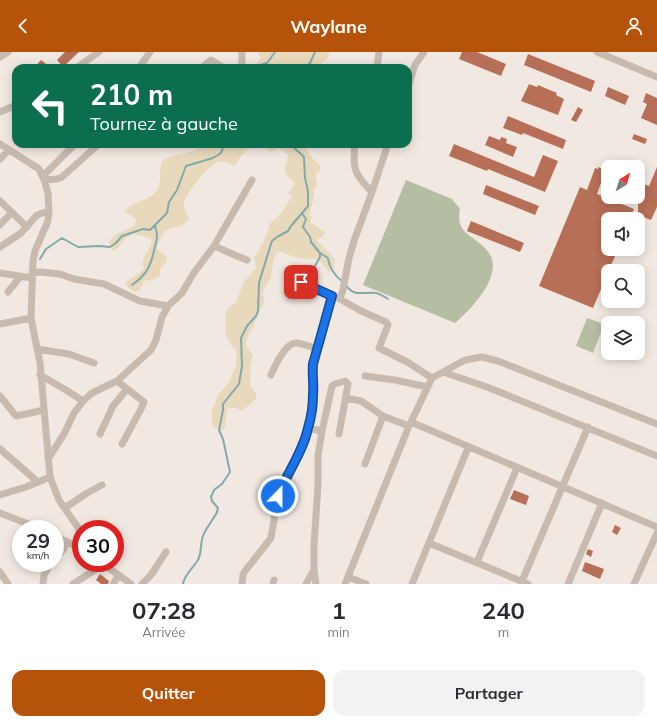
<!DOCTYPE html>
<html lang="fr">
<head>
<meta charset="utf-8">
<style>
	body { margin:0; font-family:Mulish,sans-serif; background:#f2f2f3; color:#2b2b33; height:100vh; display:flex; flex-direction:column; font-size:15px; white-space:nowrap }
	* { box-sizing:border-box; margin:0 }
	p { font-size:13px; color:#7c7c81 }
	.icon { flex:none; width:22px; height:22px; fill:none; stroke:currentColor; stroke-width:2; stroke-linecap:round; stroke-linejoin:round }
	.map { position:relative; height:532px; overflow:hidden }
	.sheet { display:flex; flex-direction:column; background:#fff; flex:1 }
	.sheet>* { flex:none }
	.banner { position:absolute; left:12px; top:12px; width:400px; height:84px; border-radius:12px; box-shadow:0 2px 10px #0003; background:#0b6e4f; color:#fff; overflow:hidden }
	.needle { width:26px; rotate:38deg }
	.fabs { position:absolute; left:601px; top:108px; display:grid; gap:8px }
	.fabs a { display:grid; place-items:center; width:44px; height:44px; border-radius:8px; background:#fff; box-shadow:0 2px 10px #0003; font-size:20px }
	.speed { position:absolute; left:12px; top:468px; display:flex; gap:8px; font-size:20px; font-weight:700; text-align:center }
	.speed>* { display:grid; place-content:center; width:52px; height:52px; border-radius:50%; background:#fff; box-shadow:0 2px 10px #0003; line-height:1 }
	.speed small { font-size:10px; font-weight:400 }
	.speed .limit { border:6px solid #d22; background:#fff; color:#111 }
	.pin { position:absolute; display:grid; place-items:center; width:34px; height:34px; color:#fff; margin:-17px; border-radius:8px; box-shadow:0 2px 6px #0006 }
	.me { position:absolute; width:44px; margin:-22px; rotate:22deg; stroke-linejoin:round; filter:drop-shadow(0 0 3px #0008) }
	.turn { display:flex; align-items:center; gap:14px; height:84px; padding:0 12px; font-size:18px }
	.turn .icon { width:52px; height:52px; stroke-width:2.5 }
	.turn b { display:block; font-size:28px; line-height:34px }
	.eta { display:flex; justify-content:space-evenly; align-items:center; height:68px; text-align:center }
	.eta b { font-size:24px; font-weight:700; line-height:28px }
	.button { display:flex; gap:8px; margin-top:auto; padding:8px 12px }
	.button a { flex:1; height:46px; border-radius:12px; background:#b45309; color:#fff; font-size:16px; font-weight:700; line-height:46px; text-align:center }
	.button a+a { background:#f2f2f3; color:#2b2b33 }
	header { display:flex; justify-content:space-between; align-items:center; height:52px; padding:0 12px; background:#b45309; color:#fff; font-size:18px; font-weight:700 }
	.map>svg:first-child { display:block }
</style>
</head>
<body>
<header><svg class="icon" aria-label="back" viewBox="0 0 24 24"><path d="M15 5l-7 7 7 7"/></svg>Waylane<svg class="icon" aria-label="person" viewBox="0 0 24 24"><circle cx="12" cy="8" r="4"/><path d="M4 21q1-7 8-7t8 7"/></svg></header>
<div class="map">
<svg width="657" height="532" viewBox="0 0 657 532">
	<rect width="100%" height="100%" fill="#f1e9e1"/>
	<!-- green -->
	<path fill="#b5bea2" d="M406,128L452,147L460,157C455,185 476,182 489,201C504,224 471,257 455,271L363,233Z
		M587,266L604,272L593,301L576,294Z"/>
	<!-- sand -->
	<path fill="#e8d9bc" d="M257,0H330L327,7L315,16H269L268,15L256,16L254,15L261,6Z
		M204,92H257C248,96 239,105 235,114C230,112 223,108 217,110C208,114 183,143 184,153C184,158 188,163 189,167C177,185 165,164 157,197L167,205V210L161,215L160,223L155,227L144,229L140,238L136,240C131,238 127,236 125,231C131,225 140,223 144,216C140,204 149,201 152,190L150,186L134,182L126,186L115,199L112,198L109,190C115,181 125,178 135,174L136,168L131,163L124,161C131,150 143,150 153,143C165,133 157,114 163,108C170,103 180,103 187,101C194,99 199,96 204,92Z
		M259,92H302L314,108L320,114V119L316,122L317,132L314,138V145L309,163L312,165L310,170L325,180L322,186H318L317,189L335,207L334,217L329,220L319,208L297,206L279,199L276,201L273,210L271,226L265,235L263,240L264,250L253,275L247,286L246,293L253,304C249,314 251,323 250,333L256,342V347L242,359L236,356H228C225,364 228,371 223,378L214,376L212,372V358L219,342L228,332L236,314L237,306L236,297L230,292L226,283V259L230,254L236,250L244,230L256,216L254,206L267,183L270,171L282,161L292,144L288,141L295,131C281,120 285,118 288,103L279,96L270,100Z"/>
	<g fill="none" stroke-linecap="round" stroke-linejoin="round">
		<!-- stream -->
		<path stroke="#83a9ab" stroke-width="2" d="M260,13L267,11L275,0
			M305,16L310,11L315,0
			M302,161L306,167L303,175L310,185L311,190L320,201V205L315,214
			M320,201L328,206C329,216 335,224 343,230
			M40,207L46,197L62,186L78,195L99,194L110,195L116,191L122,184L143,177L150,178L167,161L169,150L177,138L186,114L213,106L221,101L224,92
			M132,233C146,223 150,216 154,199C156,188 159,186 155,174
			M346,233C354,246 364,239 376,241C380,242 385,245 388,247
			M183,532C184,523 193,516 198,508C202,500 200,492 203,484C206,476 213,468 217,460L218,456L212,449L211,445L214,438L222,432L230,420L223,387L219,378L223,358V352L239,332L242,314L241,286L247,274L256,264L258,259L259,231L270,195L272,189L277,185L288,179L291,174L308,154V139L305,126L304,105L290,92"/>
	</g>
	<!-- building -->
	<path fill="#b86f57" d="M65,0H79L63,15L57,8Z
		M462,0H477L506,12L501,24L459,7Z
		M528,2L595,29L591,40L524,13Z
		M41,8L51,16H34Z
		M529,32L537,35L538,33L557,41L556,43L564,47L558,63L521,49Z
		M608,35L629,44L625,53L605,44Z
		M646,41L657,46V73L641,66L647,52L643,50Z
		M578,55L583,58L576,70L571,68Z
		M508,64L566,88L563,97L523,81L522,83L503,76Z
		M634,82L647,87L645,92L632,87Z
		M489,84L500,88L501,85L507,87L506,91L517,95L513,105L485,93Z
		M454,92L534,125L543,103L558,109L545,140L488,117L487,119L449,104Z
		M598,115L606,118L605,121L608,122V133L601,131L597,142L634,157L630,167H608V197H618L593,256L539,234L580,135L587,138L595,116L598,117Z
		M657,115V155L651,168L638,163V130L649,134Z
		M486,133L539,154L535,163L483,142Z
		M471,169L524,191L520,200L467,179Z
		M514,438L529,444L526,453L510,447Z
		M615,473L621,476L617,483L612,480Z
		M588,497L593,499L591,505L586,502Z
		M585,510L604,517L600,527L582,519Z
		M100,522L109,529L108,532H101L96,528Z"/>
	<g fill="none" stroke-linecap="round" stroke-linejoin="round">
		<!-- minor -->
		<path stroke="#c8baae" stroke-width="7" d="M597,0L657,25
			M0,5L8,0
			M76,16L99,0
			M139,16L150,0
			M201,16L211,8L222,15L227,16
			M242,16V0
			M377,16L379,0
			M408,34L415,13L424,0
			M0,60L16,53
			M0,92L39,117L44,128L48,141L49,159L48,169L35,199L33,209L31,266L40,311L50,425L59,448L81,480
			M355,92C352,117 355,123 372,140
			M0,107L9,98
			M43,124L75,92
			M44,128L57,127L62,125L99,92
			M0,149L27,175
			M0,173L12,160
			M0,195L21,181L37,163L49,159
			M247,208L237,204L214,194L252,128
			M0,221L32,226
			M32,221L40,220L60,222L74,227L104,232L140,249L168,254
			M301,230L340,247L361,259L386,270L388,273L379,296L409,311L432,326
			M8,240L20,225
			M340,247L343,238L349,206L355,186L372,140L388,92
			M0,272L31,266
			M37,297L69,302L94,311
			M443,320L487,335L657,404
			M40,323L66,338L83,349
			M271,323C275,314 284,292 296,291C302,291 311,295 317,297
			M365,324L395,328L427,335
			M117,329L144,350L140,359L122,392
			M0,344L16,364L44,358
			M346,346L361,349L383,364L409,374
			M411,370L657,475
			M308,376L322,379L318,404V433L314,493V518L316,532
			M322,379L332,334L335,332L345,329L348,332L339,382
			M100,382L113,354L127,337
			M0,397L38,430
			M48,407L64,382L74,361L83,349L92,341L117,329L151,298L156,288L162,265L168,254L182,241L193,222L214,194
			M365,412L383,364
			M0,443L26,435L50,425
			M65,456L87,441L102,433
			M0,461L41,477
			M55,484L81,497
			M429,491L528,532
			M55,507L64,497L66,489
			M477,510L517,416
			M102,511L131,532
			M0,520L8,532
			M348,525L366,532
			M522,529L588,375
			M43,532L44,523L51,511
			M73,532L104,512
			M113,532L118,524
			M142,532L151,523L166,500
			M242,532L243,523L245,519L271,486L278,444L283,431L304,391L310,371L313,342L312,320L313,312L332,244
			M273,532L274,528
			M306,532L314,518
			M345,532L409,374L432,326L465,308L482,305L498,309L657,372
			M412,532L468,396
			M568,532L602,451
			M634,532L657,481"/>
	</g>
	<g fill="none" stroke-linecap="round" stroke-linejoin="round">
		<defs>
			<path id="route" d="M278,444C287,421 303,400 308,376C311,366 313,354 313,343C314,332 312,323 313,312L332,244L301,230"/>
		</defs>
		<!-- route casing -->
		<use href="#route" stroke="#114b97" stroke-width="10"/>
		<!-- route -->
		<use href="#route" stroke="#1a73e8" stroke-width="7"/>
	</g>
</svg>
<div class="fabs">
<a><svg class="needle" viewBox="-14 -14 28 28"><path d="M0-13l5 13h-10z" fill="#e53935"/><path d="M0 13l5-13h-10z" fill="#7c7c81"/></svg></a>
<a><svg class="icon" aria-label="sound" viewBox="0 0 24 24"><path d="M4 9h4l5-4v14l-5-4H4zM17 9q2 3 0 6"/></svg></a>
<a><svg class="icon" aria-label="search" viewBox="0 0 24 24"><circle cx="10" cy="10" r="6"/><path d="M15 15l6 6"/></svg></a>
<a><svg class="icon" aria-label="layers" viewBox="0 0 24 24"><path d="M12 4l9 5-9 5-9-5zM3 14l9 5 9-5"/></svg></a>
</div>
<div class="speed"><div>29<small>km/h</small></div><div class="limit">30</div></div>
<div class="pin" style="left:301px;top:230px;background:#d93025"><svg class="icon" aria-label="arrive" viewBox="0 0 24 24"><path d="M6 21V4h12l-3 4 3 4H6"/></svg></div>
<svg class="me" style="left:278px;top:444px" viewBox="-20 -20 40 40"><circle r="17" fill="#1a73e8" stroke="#fff" stroke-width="3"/><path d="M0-11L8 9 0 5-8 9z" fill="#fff"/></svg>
<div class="banner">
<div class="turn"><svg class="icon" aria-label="left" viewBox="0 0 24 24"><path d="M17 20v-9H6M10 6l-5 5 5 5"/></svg><div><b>210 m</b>Tournez à gauche</div></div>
</div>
</div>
<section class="sheet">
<div class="eta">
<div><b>07:28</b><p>Arrivée</p></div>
<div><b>1</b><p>min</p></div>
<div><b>240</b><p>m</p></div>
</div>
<div class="button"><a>Quitter</a><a>Partager</a></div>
</section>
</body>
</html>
